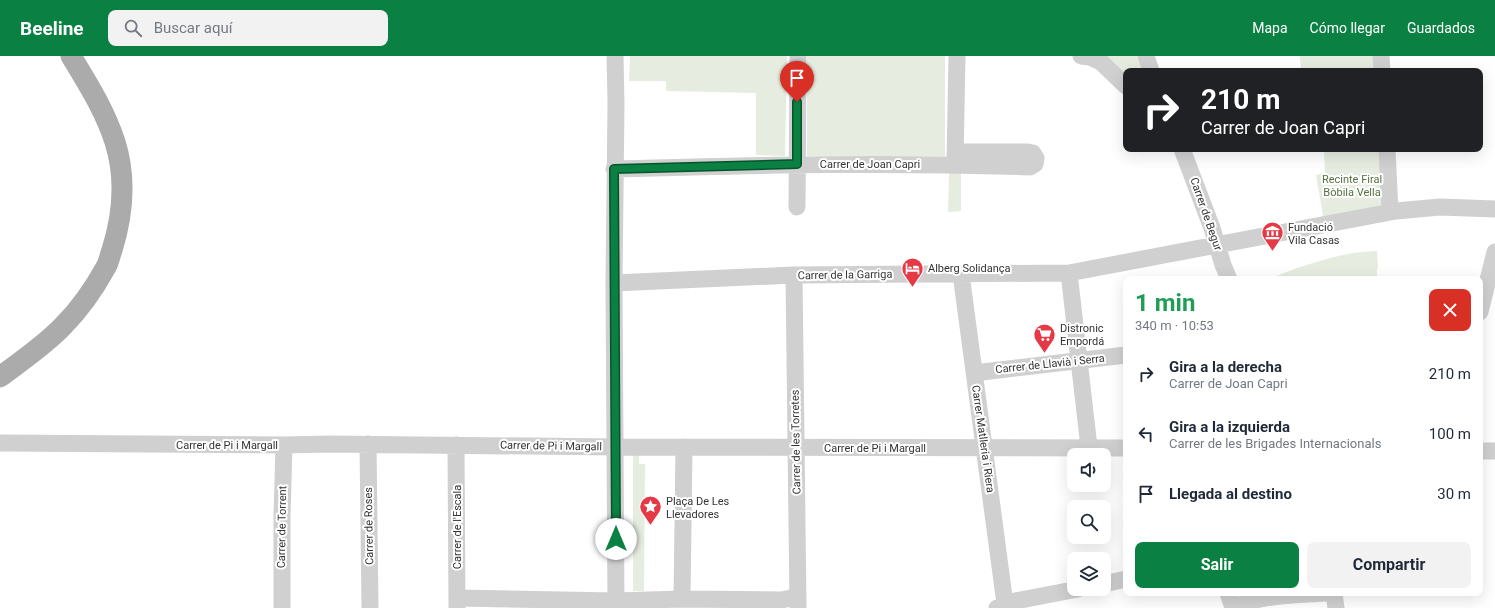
<!DOCTYPE html>
<html lang="es">
<head>
<meta charset="utf-8">
<style>
	body { margin:0; font-family:Roboto,sans-serif; background:#f2f2f3; color:#1f2937; height:100vh; display:flex; flex-direction:column; font-size:15px; white-space:nowrap }
	* { box-sizing:border-box; margin:0 }
	p { font-size:13px; color:#747a83 }
	.icon { flex:none; width:22px; height:22px; fill:none; stroke:currentColor; stroke-width:2; stroke-linecap:round; stroke-linejoin:round }
	.map { position:relative; flex:1; overflow:hidden }
	.details { position:absolute; left:1123px; top:220px; width:360px; height:320px; display:flex; flex-direction:column; background:#fff; border-radius:8px; box-shadow:0 4px 16px #0002 }
	.details>* { flex:none }
	.hud { position:absolute; left:1123px; top:12px; width:360px; height:84px; border-radius:8px; box-shadow:0 4px 16px #0002; background:#202124; color:#fff; overflow:hidden }
	.fabs { position:absolute; left:1067px; top:392px; display:grid; gap:8px }
	.fabs a { display:grid; place-items:center; width:44px; height:44px; border-radius:8px; background:#fff; box-shadow:0 4px 16px #0002; font-size:20px }
	.pin { position:absolute; display:grid; place-items:center; width:34px; height:34px; color:#fff; margin:-41px -17px; border-radius:50% 50% 50% 0; rotate:-45deg; box-shadow:0 0 4px #0007 }
	.pin .icon { rotate:45deg }
	.me { position:absolute; width:44px; margin:-22px; rotate:0deg; stroke-linejoin:round; filter:drop-shadow(0 0 3px #0008) }
	.turn { display:flex; align-items:center; gap:14px; height:84px; padding:0 12px; font-size:18px }
	.turn .icon { width:52px; height:52px; stroke-width:2.5 }
	.turn b { display:block; font-size:28px; line-height:34px }
	.round { display:grid; place-items:center; flex:none; width:42px; height:42px; border-radius:8px; background:#f2f2f3 }
	.overview { display:flex; align-items:center; justify-content:space-between; height:68px; padding:0 12px }
	h1 { font-size:24px; font-weight:700; line-height:30px; color:#1e9e55 }
	.button { display:flex; gap:8px; margin-top:auto; padding:8px 12px }
	.button a { flex:1; height:46px; border-radius:8px; background:#0b8043; color:#fff; font-size:16px; font-weight:700; line-height:46px; text-align:center }
	.button a+a { background:#f2f2f3; color:#1f2937 }
	ul { padding:0; list-style:none }
	li { display:flex; align-items:center; gap:12px; height:60px; padding:0 12px }
	li div { flex:1 }
	li b { display:block; font-size:15px }
	li em { font-style:normal }
	header { display:flex; align-items:center; gap:24px; box-sizing:border-box; height:56px; padding:0 20px; background:#0b8043; color:#fff }
	header strong { font-size:19px }
	nav { display:flex; gap:22px; margin-inline-start:auto; font-size:14px }
	.search { width:280px; height:36px; background:#f2f2f3; display:flex; align-items:center; gap:10px; box-sizing:border-box; padding:0 14px; border-radius:8px; color:#747a83; font-size:15px }
	.map>svg:first-child { display:block }
</style>
</head>
<body>
<header>
<strong>Beeline</strong>
<div class="search"><svg class="icon" aria-label="search" viewBox="0 0 24 24"><circle cx="10" cy="10" r="6"/><path d="M15 15l6 6"/></svg>Buscar aquí</div>
<nav><a>Mapa</a><a>Cómo llegar</a><a>Guardados</a></nav>
</header>
<div class="map">
<svg width="1495" height="552" viewBox="0 0 1495 552">
	<rect width="100%" height="100%" fill="#fff"/>
	<!-- green -->
	<path fill="#e6ecdf" d="M630,0H787L785,100L756,99V37L666,35V25H629Z
		M807,0H945V100H807Z
		M1106,0H1137L1142,15H1126V22Z
		M1300,0H1374L1375,15H1301Z
		M1329,93H1380L1382,153L1324,165L1316,119L1325,117L1324,96H1329Z
		M949,117H961V155L948,156Z
		M1377,195L1378,212L1377,213V223H1269C1304,209 1340,196 1377,195Z
		M633,398H639V408H645L644,535H633Z"/>
	<g fill="none" stroke-linecap="round" stroke-linejoin="round">
		<!-- minor -->
		<path stroke="#d0d0d0" stroke-width="17" d="M615,0L616,47L614,227L616,552
			M1081,0L1090,1L1101,6
			M1097,0L1101,6L1126,30
			M1146,0L1151,15
			M1381,0L1382,15
			M1182,93L1212,172L1223,209L1229,223
			M1387,93L1390,156
			M955,106L957,0
			M614,113C753,109 891,106 1030,111L1035,108L1036,102L1033,97L1028,96H956
			M797,151L798,0
			M1069,217L1089,391
			M961,218L1005,548
			M794,219L798,550
			M614,227L794,219L1069,217L1396,155L1440,151L1495,153
			M1480,256L1495,196
			M974,317L1126,299
			M0,387L284,389L330,388L616,391L1126,392
			M368,388L370,552
			M456,389L457,552
			M1480,395H1495
			M1104,528L1126,523
			M1228,537L1233,552
			M1334,537L1336,552
			M457,542L616,545L682,543L781,544L791,542L798,538
			M682,543L684,391
			M282,552V461L284,389
			M997,552L1010,546L1078,533
			M1236,552C1252,539 1303,539 1324,537"/>
		<!-- major -->
		<path stroke="#ababab" stroke-width="21" d="M0,321C21,305 45,289 63,270C80,253 95,231 106,211C109,206 110,199 112,194C123,159 126,121 115,86C105,55 88,28 71,0"/>
	</g>
	<g fill="none" stroke-linecap="round" stroke-linejoin="round">
		<defs>
			<path id="route" d="M616,483L614,113L797,108V46"/>
		</defs>
		<!-- route casing -->
		<use href="#route" stroke="#07532c" stroke-width="10"/>
		<!-- route -->
		<use href="#route" stroke="#0b8043" stroke-width="7"/>
	</g>
	<!-- icons -->
	<defs>
		<symbol id="museum-pin" viewBox="-11 -11 22 30"><path d="M0 17L-7.5 6A9.5 9.5 0 1 1 7.5 6Z" fill="#e63946" stroke="#fff"/><path d="M0-6L6-3V-2H-6V-3ZM-5-1h2V3h-2ZM-1-1h2V3h-2ZM3-1h2V3H3ZM-6 4H6V6H-6Z" fill="#fff"/></symbol>
		<symbol id="hotel-pin" viewBox="-11 -11 22 30"><path d="M0 17L-7.5 6A9.5 9.5 0 1 1 7.5 6Z" fill="#e63946" stroke="#fff"/><path d="M-6-4.5h1.5V1H6V5H4.5V3h-9V5H-6ZM-4 0a1.8 1.8 0 1 1 3.6 0ZM.5 0V-2.5h3Q6-2.5 6 0Z" fill="#fff"/></symbol>
		<symbol id="supermarket-pin" viewBox="-11 -11 22 30"><path d="M0 17L-7.5 6A9.5 9.5 0 1 1 7.5 6Z" fill="#e63946" stroke="#fff"/><path d="M-6-5.5h2.5l.6 2H6L4.5 2H-2.5L-4.4-4H-6ZM-1.5 3.2a1.3 1.3 0 1 0 .1 0ZM3 3.2a1.3 1.3 0 1 0 .1 0Z" fill="#fff"/></symbol>
		<symbol id="sight-pin" viewBox="-11 -11 22 30"><path d="M0 17L-7.5 6A9.5 9.5 0 1 1 7.5 6Z" fill="#e63946" stroke="#fff"/><path d="M0-6L1.8-2.2L6-1.7L2.9 1.2L3.7 5.4L0 3.3L-3.7 5.4L-2.9 1.2L-6-1.7L-1.8-2.2Z" fill="#fff"/></symbol>
	</defs>
	<g fill-rule="evenodd">
		<use href="#museum-pin" x="1260" y="164" width="25" height="34"/>
		<use href="#hotel-pin" x="900" y="200" width="25" height="34"/>
		<use href="#supermarket-pin" x="1032" y="266" width="25" height="34"/>
		<use href="#sight-pin" x="638" y="438" width="25" height="34"/>
	</g>
	<g text-anchor="middle" dominant-baseline="central" stroke-width="4" stroke-linejoin="round" paint-order="stroke">
		<!-- street labels -->
		<g font-size="11" fill="#333" stroke="#fff">
			<text x="870" y="108">Carrer de Joan Capri</text>
			<text transform="translate(1206 158) rotate(71)">Carrer de Begur</text>
			<text transform="translate(845 219) rotate(-1)">Carrer de la Garriga</text>
			<text transform="translate(1050 308) rotate(-6)">Carrer de Llavià i Serra</text>
			<text transform="translate(983 383) rotate(82)">Carrer Matlleria i Riera</text>
			<text transform="translate(796 386) rotate(-91)">Carrer de les Torretes</text>
			<text x="227" y="389">Carrer de Pi i Margall</text>
			<text transform="translate(551 390) rotate(1)">Carrer de Pi i Margall</text>
			<text x="875" y="392">Carrer de Pi i Margall</text>
			<text transform="translate(369 470) rotate(-91)">Carrer de Roses</text>
			<text transform="translate(282 471) rotate(-89)">Carrer de Torrent</text>
			<text transform="translate(457 471) rotate(-90)">Carrer de l'Escala</text>
		</g>
		<!-- park labels -->
		<g font-size="11" fill="#56703f" stroke="#fff">
			<text x="1352" y="123">Recinte Firal<tspan x="1352" dy="13">Bòbila Vella</tspan></text>
		</g>
		<!-- poi labels -->
		<g font-size="11" fill="#333" stroke="#fff" text-anchor="start">
			<text x="1288" y="171">Fundació<tspan x="1288" dy="13">Vila Casas</tspan></text>
			<text x="928" y="212">Alberg Solidança</text>
			<text x="1060" y="272">Distronic<tspan x="1060" dy="13">Empordá</tspan></text>
			<text x="666" y="445">Plaça De Les<tspan x="666" dy="13">Llevadores</tspan></text>
		</g>
	</g>
</svg>
<div class="fabs">
<a><svg class="icon" aria-label="sound" viewBox="0 0 24 24"><path d="M4 9h4l5-4v14l-5-4H4zM17 9q2 3 0 6"/></svg></a>
<a><svg class="icon" aria-label="search" viewBox="0 0 24 24"><circle cx="10" cy="10" r="6"/><path d="M15 15l6 6"/></svg></a>
<a><svg class="icon" aria-label="layers" viewBox="0 0 24 24"><path d="M12 4l9 5-9 5-9-5zM3 14l9 5 9-5"/></svg></a>
</div>
<div class="pin" style="left:797px;top:46px;background:#d93025"><svg class="icon" aria-label="arrive" viewBox="0 0 24 24"><path d="M6 21V4h12l-3 4 3 4H6"/></svg></div>
<svg class="me" style="left:616px;top:483px" viewBox="-20 -20 40 40"><circle r="19" fill="#fff"/><path d="M0-13L10 11 0 6-10 11z" fill="#0b8043"/></svg>
<div class="hud">
<div class="turn"><svg class="icon" aria-label="right" viewBox="0 0 24 24"><path d="M7 20v-9h11M14 6l5 5-5 5"/></svg><div><b>210 m</b>Carrer de Joan Capri</div></div>
</div>
<section class="details">
<div class="overview"><div><h1>1 min</h1><p>340 m · 10:53</p></div><a class="round" style="background:#d93025;color:#fff"><svg class="icon" aria-label="close" viewBox="0 0 24 24"><path d="M6 6l12 12M18 6L6 18"/></svg></a></div>
<ul>
<li><svg class="icon" aria-label="right" viewBox="0 0 24 24"><path d="M7 20v-9h11M14 6l5 5-5 5"/></svg><div><b>Gira a la derecha</b><p>Carrer de Joan Capri</p></div><em>210 m</em></li>
<li><svg class="icon" aria-label="left" viewBox="0 0 24 24"><path d="M17 20v-9H6M10 6l-5 5 5 5"/></svg><div><b>Gira a la izquierda</b><p>Carrer de les Brigades Internacionals</p></div><em>100 m</em></li>
<li><svg class="icon" aria-label="arrive" viewBox="0 0 24 24"><path d="M6 21V4h12l-3 4 3 4H6"/></svg><div><b>Llegada al destino</b></div><em>30 m</em></li>
</ul>
<div class="button"><a>Salir</a><a>Compartir</a></div>
</section>
</div>
</body>
</html>
